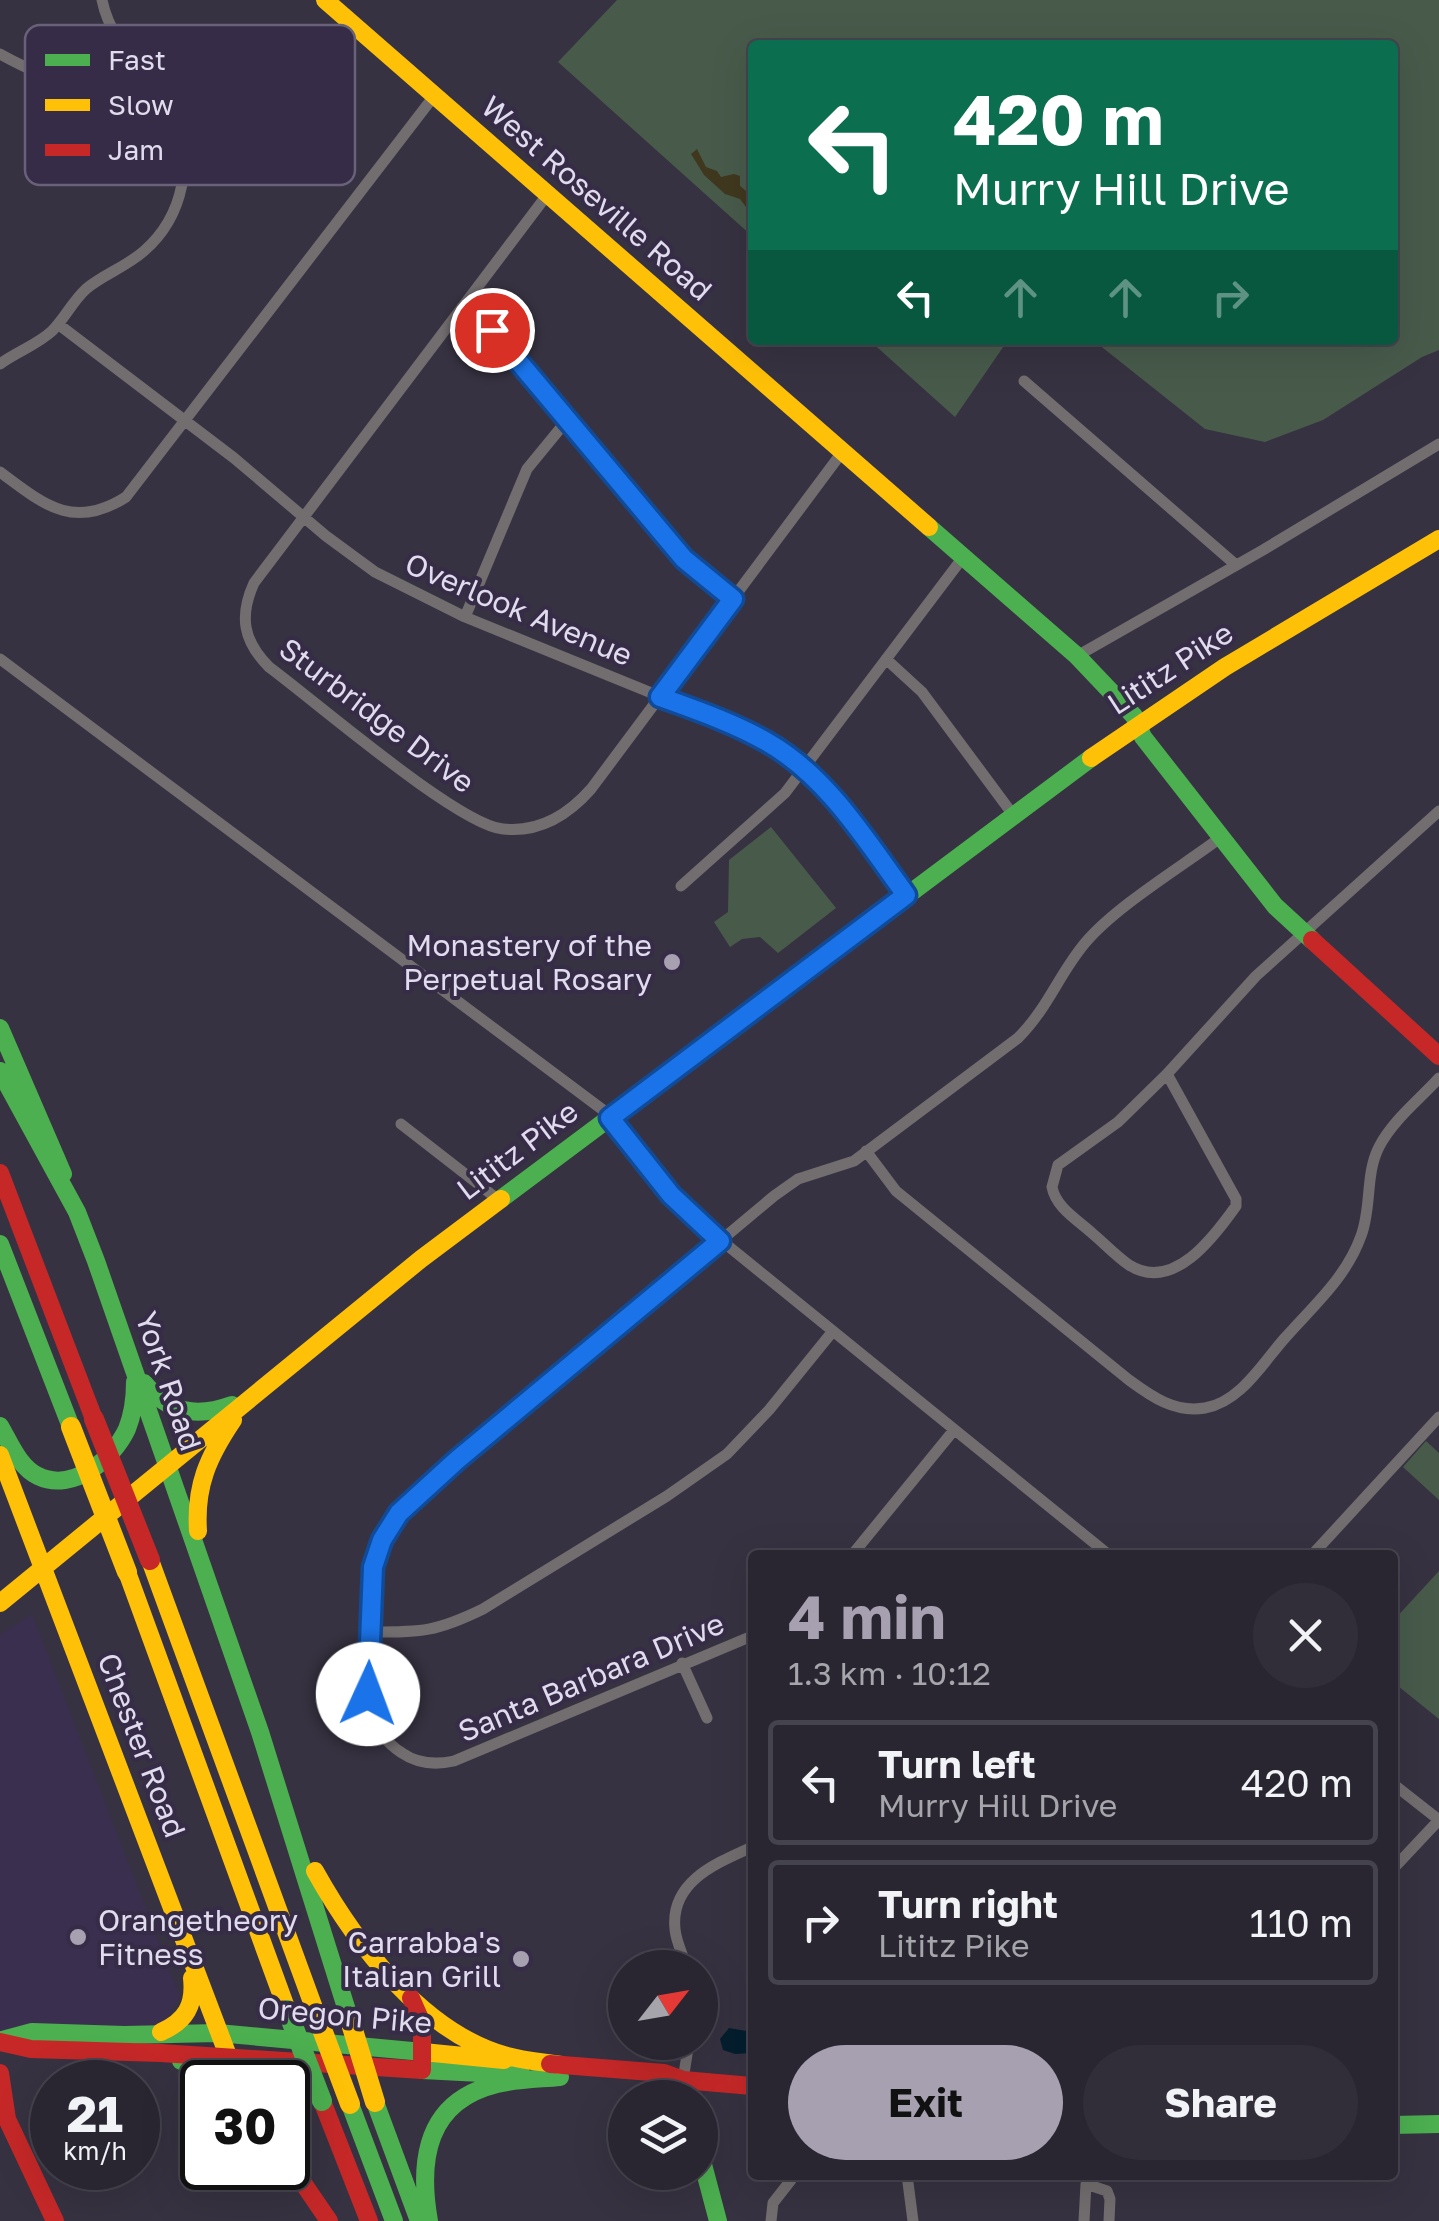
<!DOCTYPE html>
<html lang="en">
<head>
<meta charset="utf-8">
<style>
	body { margin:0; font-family:"Golos Text",sans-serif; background:#312e39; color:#f1f3f6; height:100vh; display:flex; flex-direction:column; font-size:38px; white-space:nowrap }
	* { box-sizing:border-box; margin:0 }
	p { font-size:32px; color:#a5a5ab }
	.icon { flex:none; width:55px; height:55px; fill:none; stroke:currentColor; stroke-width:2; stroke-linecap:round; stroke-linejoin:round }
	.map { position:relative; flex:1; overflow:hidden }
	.sheet { position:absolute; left:748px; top:1550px; width:650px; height:630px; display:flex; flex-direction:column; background:#292631; border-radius:10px; box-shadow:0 10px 40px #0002,0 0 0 2px #45434d }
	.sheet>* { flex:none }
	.top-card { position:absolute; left:748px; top:40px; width:650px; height:305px; border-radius:10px; box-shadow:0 10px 40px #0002,0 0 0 2px #45434d; background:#0b6e4f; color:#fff; overflow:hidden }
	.needle { width:65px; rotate:59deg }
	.fabs { position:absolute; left:608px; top:1950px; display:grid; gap:20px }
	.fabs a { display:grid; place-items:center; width:110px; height:110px; border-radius:50%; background:#292631; box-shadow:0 10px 40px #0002,0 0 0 2px #45434d; font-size:50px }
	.speed { position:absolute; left:30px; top:2060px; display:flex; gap:20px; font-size:50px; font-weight:700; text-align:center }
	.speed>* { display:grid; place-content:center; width:130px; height:130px; border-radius:50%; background:#292631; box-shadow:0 10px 40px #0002,0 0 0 2px #45434d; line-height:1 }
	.speed small { font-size:25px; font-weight:400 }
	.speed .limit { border:5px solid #111; border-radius:15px; background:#fff; color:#111 }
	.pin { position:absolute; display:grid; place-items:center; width:85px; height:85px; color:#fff; margin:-42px; border:5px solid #fff; border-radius:50%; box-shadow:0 2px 10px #0007 }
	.me { position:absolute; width:110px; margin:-55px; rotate:2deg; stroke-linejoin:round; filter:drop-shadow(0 0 8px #0008) }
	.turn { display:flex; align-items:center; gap:35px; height:210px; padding:0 40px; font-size:45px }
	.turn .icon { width:130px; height:130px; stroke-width:2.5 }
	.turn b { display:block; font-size:70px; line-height:85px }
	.lanes { display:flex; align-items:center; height:95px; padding:0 40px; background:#0003; justify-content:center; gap:50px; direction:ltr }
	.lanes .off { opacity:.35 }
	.round { display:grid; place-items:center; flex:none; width:105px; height:105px; border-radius:52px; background:#312e39 }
	.overview { display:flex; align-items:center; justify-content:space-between; height:170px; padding:0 40px }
	h1 { font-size:60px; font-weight:700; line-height:75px; color:#a6a0b1 }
	.primary-button { display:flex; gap:20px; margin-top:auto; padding:20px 40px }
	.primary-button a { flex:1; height:115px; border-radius:60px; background:#a6a0b1; color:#111; font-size:40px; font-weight:700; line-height:115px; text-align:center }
	.primary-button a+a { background:#312e39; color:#f1f3f6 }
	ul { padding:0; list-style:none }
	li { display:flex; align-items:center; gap:30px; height:125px; margin:0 20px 15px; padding:0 20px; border:5px solid #45434d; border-radius:10px }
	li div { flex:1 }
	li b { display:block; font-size:38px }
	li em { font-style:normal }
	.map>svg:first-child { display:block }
</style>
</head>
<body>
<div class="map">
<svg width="1439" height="2221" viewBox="0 0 1439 2221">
	<rect width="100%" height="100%" fill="#373241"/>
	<!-- built -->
	<path fill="#3b2f4f" d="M32,1614L180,1997L163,2025L0,2033V1635Z"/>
	<!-- green -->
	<path fill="#485b4b" d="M617,0H1439V350L1422,357L1323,420L1265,442L1205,429L1093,340H1392V45H752V236L558,62Z
		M869,340H1008L955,417Z
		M771,827L836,908L778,953L760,937L742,939L730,947L714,922L728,912L729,860Z
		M1426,1441L1439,1453V1500L1403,1467Z
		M1439,1571V1719L1393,1682L1392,1622Z"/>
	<!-- sand -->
	<path fill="#40381e" d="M697,149L706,167L717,171L721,177L734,174L740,176V186L752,196V215L740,199L725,194L704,175L691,154Z"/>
	<!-- water -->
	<path fill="#051f2f" d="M729,2028L752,2032V2053L735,2054L723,2050L720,2039Z"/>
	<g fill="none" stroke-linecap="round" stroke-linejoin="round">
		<!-- street -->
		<path stroke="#726d6e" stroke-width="11" d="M0,54C51,82 77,90 124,50
			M547,195L254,583C239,616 243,641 269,667C314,700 458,825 503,829C540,833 568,815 591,789L843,451
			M462,307L492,331L519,360L685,559L733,599
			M58,324L234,458L326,536L375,572L465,617L735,727L785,754L830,794L907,895
			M0,364C16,352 37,345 52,331C65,318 72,302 86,289C104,274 126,267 144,251C183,217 197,157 170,111C148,72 111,45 102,0
			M1024,381L1236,565
			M0,472C43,504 73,531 126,497L434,96
			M465,617L527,469L568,419
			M1077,656L1263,550L1439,444
			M0,659L603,1110L671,1195L701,1224L1109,1555
			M886,659L922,692L1014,816
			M681,886L785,793L964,556
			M1167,1074L1236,1199V1206C1214,1237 1173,1293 1129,1265C1116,1256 1105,1244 1093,1234C1078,1220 1056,1208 1052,1187L1058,1165L1118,1122Z
			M1167,1074L1256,976L1439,811
			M401,1124L500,1201
			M866,1151L896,1191L1129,1380C1152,1397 1175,1413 1205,1408C1240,1402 1262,1364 1284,1339C1313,1306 1346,1278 1361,1236C1372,1207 1365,1174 1379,1147C1392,1121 1420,1099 1439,1078
			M852,1555L954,1430
			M1312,1555L1439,1417
			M371,1632C422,1632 436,1632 483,1609L667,1496L727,1454L769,1410L833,1331
			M752,1636L454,1761C436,1765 418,1764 402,1753C358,1725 369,1678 371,1633C372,1602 368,1570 381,1541C388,1524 401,1511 413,1498L774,1196L798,1179L854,1161L1018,1038C1048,1008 1059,974 1085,943C1115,907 1181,867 1220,838
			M682,1663L707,1718
			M1392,1783L1439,1820L1392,1870
			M687,1968C683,1955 676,1942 675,1929C670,1881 717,1863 752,1847
			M683,2080L689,2042
			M907,2175L913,2221
			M771,2221L773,2203L791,2180
			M1084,2221L1086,2184L1107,2191L1110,2199L1109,2221"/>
		<!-- fast -->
		<path stroke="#4caf50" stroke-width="18" d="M929,527L1077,656L1134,716L1143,737L1275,906L1312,940
			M0,1028L63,1174
			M0,1071L77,1212L96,1261L260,1732L349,2017
			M501,1199L1091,758
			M0,1244L71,1427
			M144,1383C169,1413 196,1418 232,1405
			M0,1426C10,1443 19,1467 38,1476C73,1493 113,1459 127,1429C133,1414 135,1398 135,1382
			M2,2040L32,2032L124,2035L218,2033L423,2052
			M181,2061L204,2068L222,2082
			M422,2070L522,2075
			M375,2102L419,2221
			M350,2104L394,2221
			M1392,2125L1439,2124
			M700,2153L718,2221
			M429,2221C418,2159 427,2101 497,2084C518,2079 539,2079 560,2077"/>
		<!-- slow -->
		<path stroke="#ffc107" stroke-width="18" d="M325,0L929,527
			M1091,758L1225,667L1439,539
			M0,1455L238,2082
			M198,1531C195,1486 208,1457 233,1420
			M150,1560L317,2016
			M127,1572L287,2010
			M0,1603L421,1259L501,1199
			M315,1871C355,1943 423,2033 507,2056C525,2061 543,2062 561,2065
			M161,2032C186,2021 195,2005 192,1978
			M423,2052L504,2060"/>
		<!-- jam -->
		<path stroke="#c62828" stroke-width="18" d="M1312,940L1439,1056
			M0,1173L94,1419
			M0,2042L31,2049L161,2053L422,2070V2023L411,1998
			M550,2064L664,2073L683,2080L752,2086
			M0,2073L7,2119L55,2221
			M683,2080L686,2098
			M322,2101L369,2221
			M288,2161L329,2221"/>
		<!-- fast-bridge -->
		<path stroke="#4caf50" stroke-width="20" d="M287,2010L322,2101"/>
		<!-- slow-bridge -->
		<path stroke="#ffc107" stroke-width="20" d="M71,1427L127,1572
			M317,2016L350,2104
			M349,2017L375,2102"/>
		<!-- jam-bridge -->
		<path stroke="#c62828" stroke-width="20" d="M94,1419L150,1560"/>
	</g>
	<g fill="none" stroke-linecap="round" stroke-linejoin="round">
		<defs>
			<path id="route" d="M368,1694L373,1567L382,1540L399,1513L457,1460L720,1241L671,1195L610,1118L906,895C866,840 827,776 767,742C734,723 696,710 660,697L733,599L684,559L492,330"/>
		</defs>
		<!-- route casing -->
		<use href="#route" stroke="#114b97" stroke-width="25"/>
		<!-- route -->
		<use href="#route" stroke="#1a73e8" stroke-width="18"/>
	</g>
	<!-- markers -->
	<g fill="#a6a0b1" stroke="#362c47" stroke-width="4">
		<circle cx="672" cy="962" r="10"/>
		<circle cx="78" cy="1937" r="10"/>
		<circle cx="521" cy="1959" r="10"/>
	</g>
	<g text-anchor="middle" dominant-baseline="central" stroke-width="8" stroke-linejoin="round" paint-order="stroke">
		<!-- street labels -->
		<g font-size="30" fill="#e1dced" stroke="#362c47">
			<text transform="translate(597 198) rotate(41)">West Roseville Road</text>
			<text transform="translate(519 609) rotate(23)">Overlook Avenue</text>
			<text transform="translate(1170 668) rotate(-33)">Lititz Pike</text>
			<text transform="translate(377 715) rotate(37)">Sturbridge Drive</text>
			<text transform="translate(517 1150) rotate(-37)">Lititz Pike</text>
			<text transform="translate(169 1381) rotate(71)">York Road</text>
			<text transform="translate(591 1677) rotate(-23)">Santa Barbara Drive</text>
			<text transform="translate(142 1745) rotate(69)">Chester Road</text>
			<text transform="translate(345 2015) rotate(5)">Oregon Pike</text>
		</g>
		<!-- poi labels -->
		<g font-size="30" fill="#e1dced" stroke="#362c47" text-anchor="end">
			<text x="652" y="945">Monastery of the<tspan x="652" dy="34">Perpetual Rosary</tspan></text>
			<text x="98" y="1920" text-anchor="start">Orangetheory<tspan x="98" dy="34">Fitness</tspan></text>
			<text x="501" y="1942">Carrabba's<tspan x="501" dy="34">Italian Grill</tspan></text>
		</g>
	</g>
	<!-- legend -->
	<rect x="25" y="25" width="330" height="160" rx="15" fill="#362c47" stroke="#696179" stroke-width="2.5"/>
	<rect x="45" y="54" width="45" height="12" fill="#4caf50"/>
	<rect x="45" y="99" width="45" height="12" fill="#ffc107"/>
	<rect x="45" y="144" width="45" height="12" fill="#c62828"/>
	<g font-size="28" fill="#e1dced">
		<text x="108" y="70">Fast</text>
		<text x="108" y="115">Slow</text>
		<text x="108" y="160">Jam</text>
	</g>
</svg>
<div class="fabs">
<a><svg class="needle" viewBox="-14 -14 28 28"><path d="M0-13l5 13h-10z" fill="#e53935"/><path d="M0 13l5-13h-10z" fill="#a5a5ab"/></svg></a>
<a><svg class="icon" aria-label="layers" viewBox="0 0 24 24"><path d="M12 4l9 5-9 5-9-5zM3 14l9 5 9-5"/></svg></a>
</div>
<div class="speed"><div>21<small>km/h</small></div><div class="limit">30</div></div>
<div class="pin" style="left:492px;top:330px;background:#d93025"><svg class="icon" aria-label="arrive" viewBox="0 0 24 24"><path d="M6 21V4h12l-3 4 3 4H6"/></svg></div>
<svg class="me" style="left:368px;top:1694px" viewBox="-20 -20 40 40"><circle r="19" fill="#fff"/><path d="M0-13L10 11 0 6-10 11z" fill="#1a73e8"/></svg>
<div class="top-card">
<div class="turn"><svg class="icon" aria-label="left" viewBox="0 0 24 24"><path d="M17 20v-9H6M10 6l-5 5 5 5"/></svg><div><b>420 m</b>Murry Hill Drive</div></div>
<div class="lanes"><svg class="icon" aria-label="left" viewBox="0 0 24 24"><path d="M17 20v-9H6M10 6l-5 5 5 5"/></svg><svg class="icon off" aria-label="ahead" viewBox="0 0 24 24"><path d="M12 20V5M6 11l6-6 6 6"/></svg><svg class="icon off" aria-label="ahead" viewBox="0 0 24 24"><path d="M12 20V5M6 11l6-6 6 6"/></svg><svg class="icon off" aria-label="right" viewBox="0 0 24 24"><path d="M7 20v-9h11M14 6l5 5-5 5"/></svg></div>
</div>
<section class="sheet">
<div class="overview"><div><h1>4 min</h1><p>1.3 km · 10:12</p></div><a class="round"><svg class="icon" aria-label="close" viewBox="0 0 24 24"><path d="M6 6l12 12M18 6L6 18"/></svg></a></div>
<ul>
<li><svg class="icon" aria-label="left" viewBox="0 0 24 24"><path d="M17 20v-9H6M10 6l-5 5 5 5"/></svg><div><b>Turn left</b><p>Murry Hill Drive</p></div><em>420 m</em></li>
<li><svg class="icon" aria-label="right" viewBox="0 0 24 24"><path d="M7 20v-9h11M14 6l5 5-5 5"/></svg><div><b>Turn right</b><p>Lititz Pike</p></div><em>110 m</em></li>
</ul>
<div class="primary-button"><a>Exit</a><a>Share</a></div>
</section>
</div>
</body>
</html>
